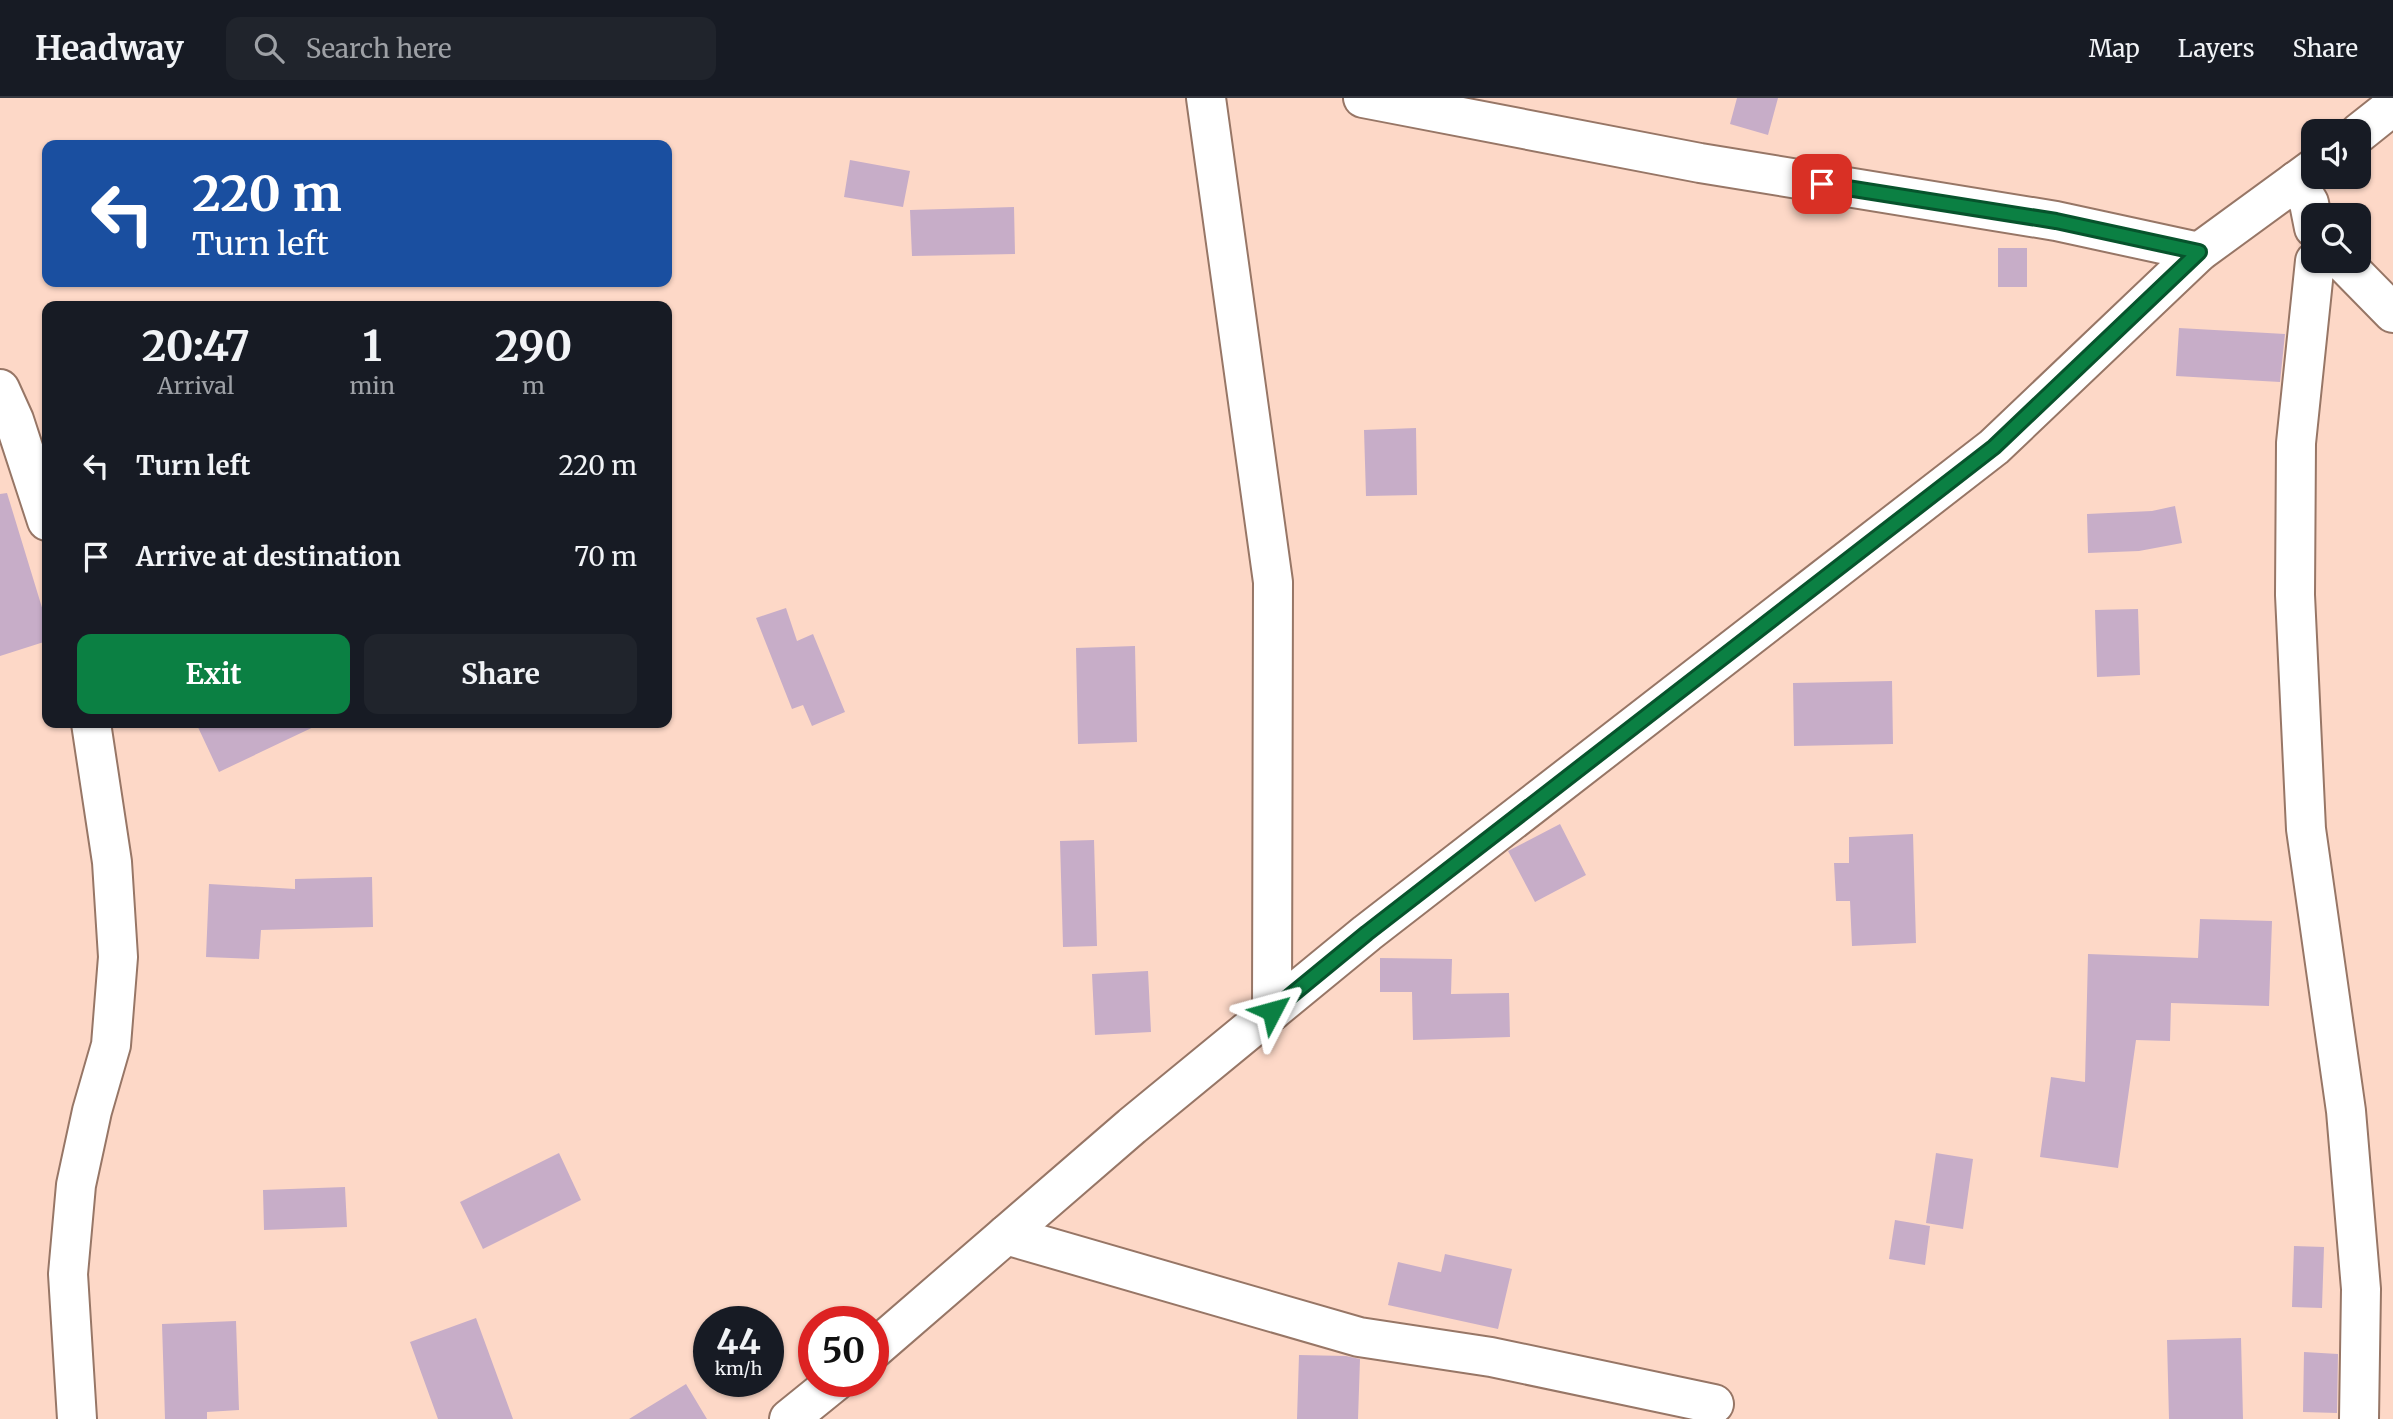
<!DOCTYPE html>
<html lang="en">
<head>
<meta charset="utf-8">
<style>
	body { margin:0; font-family:Merriweather,serif; background:#20242c; color:#f1f3f6; height:100vh; display:flex; flex-direction:column; font-size:26px; white-space:nowrap }
	* { box-sizing:border-box; margin:0 }
	p { font-size:23px; color:#9ea1a6 }
	.icon { flex:none; width:38px; height:38px; fill:none; stroke:currentColor; stroke-width:2; stroke-linecap:round; stroke-linejoin:round }
	.map { position:relative; flex:1; overflow:hidden }
	.side { position:absolute; left:42px; top:203px; width:630px; height:427px; display:flex; flex-direction:column; background:#171b24; border-radius:14px; box-shadow:0 2px 5px #0004 }
	.side>* { flex:none }
	.banner { position:absolute; left:42px; top:42px; width:630px; height:147px; border-radius:14px; box-shadow:0 2px 5px #0004; background:#1a4fa0; color:#fff; overflow:hidden }
	.controls { position:absolute; left:2301px; top:21px; display:grid; gap:14px }
	.controls a { display:grid; place-items:center; width:70px; height:70px; border-radius:14px; background:#171b24; box-shadow:0 2px 5px #0004; font-size:35px }
	.speed { position:absolute; left:693px; top:1208px; display:flex; gap:14px; font-size:35px; font-weight:700; text-align:center }
	.speed>* { display:grid; place-content:center; width:91px; height:91px; border-radius:50%; background:#171b24; box-shadow:0 2px 5px #0004; line-height:1 }
	.speed small { font-size:18px; font-weight:400 }
	.speed .limit { border:10px solid #d22; background:#fff; color:#111 }
	.pin { position:absolute; display:grid; place-items:center; width:60px; height:60px; color:#fff; margin:-30px; border-radius:14px; box-shadow:0 4px 10px #0006 }
	.me { position:absolute; width:77px; margin:-38px; rotate:51deg; stroke-linejoin:round; filter:drop-shadow(0 0 5px #0008) }
	.turn { display:flex; align-items:center; gap:24px; height:147px; padding:0 35px; font-size:32px }
	.turn .icon { width:91px; height:91px; stroke-width:2.5 }
	.turn b { display:block; font-size:49px; line-height:60px }
	.eta { display:flex; justify-content:space-evenly; align-items:center; height:119px; text-align:center }
	.eta b { font-size:42px; font-weight:700; line-height:49px }
	.cta { display:flex; gap:14px; margin-top:auto; padding:14px 35px }
	.cta a { flex:1; height:80px; border-radius:14px; background:#0b8043; color:#fff; font-size:28px; font-weight:700; line-height:80px; text-align:center }
	.cta a+a { background:#20242c; color:#f1f3f6 }
	ul { padding:0; list-style:none }
	li { display:flex; align-items:center; gap:21px; height:91px; padding:0 35px }
	li div { flex:1 }
	li b { display:block; font-size:26px }
	li em { font-style:normal }
	header { display:flex; align-items:center; gap:42px; box-sizing:border-box; height:98px; padding:0 35px; background:#171b24; border-bottom:2px solid #363941 }
	header strong { font-size:33px }
	nav { display:flex; gap:38px; margin-inline-start:auto; font-size:24px }
	.search { width:490px; height:63px; background:#20242c; display:flex; align-items:center; gap:18px; box-sizing:border-box; padding:0 24px; border-radius:14px; color:#9ea1a6; font-size:26px }
	.map>svg:first-child { display:block }
</style>
</head>
<body>
<header>
<strong>Headway</strong>
<div class="search"><svg class="icon" aria-label="search" viewBox="0 0 24 24"><circle cx="10" cy="10" r="6"/><path d="M15 15l6 6"/></svg>Search here</div>
<nav><a>Map</a><a>Layers</a><a>Share</a></nav>
</header>
<div class="map">
<svg width="2393" height="1321" viewBox="0 0 2393 1321">
	<rect width="100%" height="100%" fill="#fdd8c7"/>
	<!-- building -->
	<path fill="#c7adc8" d="M1737,0H1778L1768,37L1730,26Z
		M850,62L910,73L903,109L844,99Z
		M1014,109L1015,156L912,158L910,112Z
		M1998,150H2027V189H1998Z
		M2179,230L2285,236L2280,284L2176,278Z
		M1416,330L1417,397L1366,398L1364,332Z
		M7,395L47,526V543L0,558V396Z
		M2175,408L2182,445L2139,453L2088,455L2087,416L2152,413Z
		M786,510L797,543L813,536L845,614L812,628L803,607L792,611L756,520Z
		M2138,511L2140,577L2097,579L2095,512Z
		M1135,548L1137,644L1078,646L1076,550Z
		M1892,583L1893,646L1794,648L1793,585Z
		M196,625H322L219,674Z
		M1560,726L1586,777L1535,804L1508,753Z
		M1913,736L1916,845L1852,848L1850,803H1836L1834,765H1849V739Z
		M1094,742L1097,848L1063,849L1060,743Z
		M372,779L373,829L261,832L259,861L206,859L209,786L295,791V781Z
		M2200,821L2272,823L2269,908L2171,905L2170,943L2136,942L2118,1070L2040,1059L2051,979L2085,984L2088,856L2198,860Z
		M1380,860L1452,861L1451,896L1509,895L1510,939L1413,942L1412,894H1380Z
		M1148,873L1151,934L1095,937L1092,876Z
		M559,1055L581,1102L483,1151L460,1104Z
		M1936,1055L1973,1061L1963,1131L1926,1125Z
		M345,1089L347,1129L264,1132L263,1092Z
		M1895,1122L1930,1128L1925,1167L1889,1161Z
		M2294,1148L2324,1149L2322,1210L2292,1209Z
		M1445,1156L1512,1171L1498,1231L1388,1207L1398,1164L1441,1174Z
		M476,1220L513,1321H438L410,1244Z
		M236,1223L239,1312L207,1314V1321H165L162,1226Z
		M2241,1240L2243,1321H2169L2167,1242Z
		M2304,1254L2338,1256L2337,1315L2303,1314Z
		M1299,1257L1346,1258L1360,1261L1358,1321H1297Z
		M686,1286L707,1321H629Z"/>
	<g fill="none" stroke-linecap="round" stroke-linejoin="round">
		<defs>
			<path id="minor" d="M1206,0L1273,484L1272,913
				M1363,0L1700,65L2056,123L2199,154
				M2296,83L2309,105L2314,130
				M2315,163L2296,345L2295,497L2306,731L2346,1013L2361,1191L2359,1321
				M2342,163L2393,215
				M0,291L14,322L47,423
				M1006,1137L1359,1239L1491,1259L1714,1306
				M77,1321L68,1176L76,1087L92,1013L111,947L118,859L112,764L91,625"/>
			<path id="major" d="M2359,35L2393,8
				M873,1252L1132,1028L1367,835L1994,349L2199,154L2314,70
				M789,1321L836,1283"/>
		</defs>
		<!-- minor casing -->
		<use href="#minor" stroke="#977666" stroke-width="42"/>
		<!-- major casing -->
		<use href="#major" stroke="#977666" stroke-width="42"/>
		<!-- minor -->
		<use href="#minor" stroke="#fff" stroke-width="38"/>
		<!-- major -->
		<use href="#major" stroke="#fff" stroke-width="38"/>
	</g>
	<g fill="none" stroke-linecap="round" stroke-linejoin="round">
		<defs>
			<path id="route" d="M1272,913L1367,835L1994,349L2199,154L2056,123L1822,86"/>
		</defs>
		<!-- route casing -->
		<use href="#route" stroke="#07532c" stroke-width="18"/>
		<!-- route -->
		<use href="#route" stroke="#0b8043" stroke-width="12"/>
	</g>
</svg>
<div class="controls">
<a><svg class="icon" aria-label="sound" viewBox="0 0 24 24"><path d="M4 9h4l5-4v14l-5-4H4zM17 9q2 3 0 6"/></svg></a>
<a><svg class="icon" aria-label="search" viewBox="0 0 24 24"><circle cx="10" cy="10" r="6"/><path d="M15 15l6 6"/></svg></a>
</div>
<div class="speed"><div>44<small>km/h</small></div><div class="limit">50</div></div>
<div class="pin" style="left:1822px;top:86px;background:#d93025"><svg class="icon" aria-label="arrive" viewBox="0 0 24 24"><path d="M6 21V4h12l-3 4 3 4H6"/></svg></div>
<svg class="me" style="left:1272px;top:913px" viewBox="-20 -20 40 40"><path d="M0-17L14 15 0 8-14 15z" fill="#0b8043" stroke="#fff" stroke-width="4"/></svg>
<div class="banner">
<div class="turn"><svg class="icon" aria-label="left" viewBox="0 0 24 24"><path d="M17 20v-9H6M10 6l-5 5 5 5"/></svg><div><b>220 m</b>Turn left</div></div>
</div>
<section class="side">
<div class="eta">
<div><b>20:47</b><p>Arrival</p></div>
<div><b>1</b><p>min</p></div>
<div><b>290</b><p>m</p></div>
</div>
<ul>
<li><svg class="icon" aria-label="left" viewBox="0 0 24 24"><path d="M17 20v-9H6M10 6l-5 5 5 5"/></svg><div><b>Turn left</b></div><em>220 m</em></li>
<li><svg class="icon" aria-label="arrive" viewBox="0 0 24 24"><path d="M6 21V4h12l-3 4 3 4H6"/></svg><div><b>Arrive at destination</b></div><em>70 m</em></li>
</ul>
<div class="cta"><a>Exit</a><a>Share</a></div>
</section>
</div>
</body>
</html>
